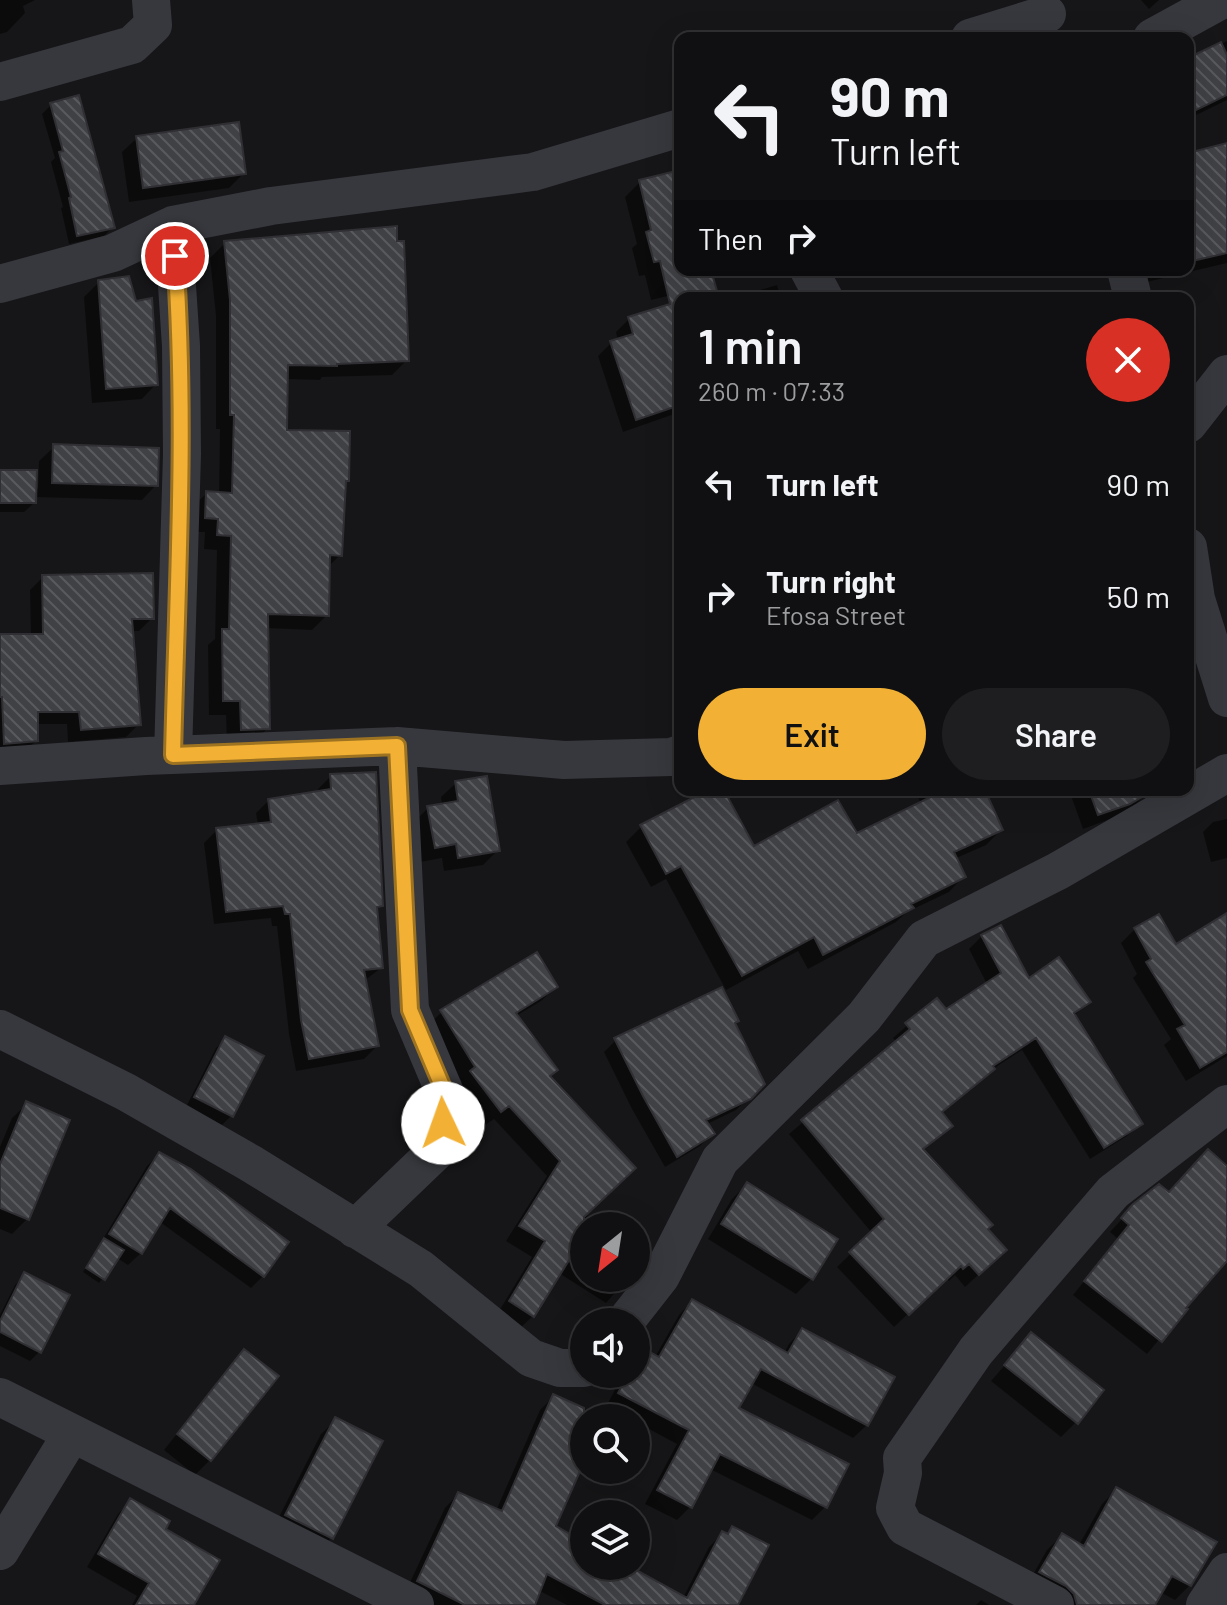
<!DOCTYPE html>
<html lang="en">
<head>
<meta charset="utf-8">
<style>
	body { margin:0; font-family:Barlow,sans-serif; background:#1e1e20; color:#f1f3f6; height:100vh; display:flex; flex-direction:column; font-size:30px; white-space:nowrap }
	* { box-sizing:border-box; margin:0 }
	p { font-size:26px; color:#9c9d9f }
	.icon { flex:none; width:44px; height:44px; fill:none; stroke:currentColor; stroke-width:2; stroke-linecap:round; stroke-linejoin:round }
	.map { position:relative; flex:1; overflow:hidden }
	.side { position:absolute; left:674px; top:292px; width:520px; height:504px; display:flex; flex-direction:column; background:#101012; border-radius:16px; box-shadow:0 8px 32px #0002,0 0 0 2px #303032 }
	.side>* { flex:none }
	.top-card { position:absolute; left:674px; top:32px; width:520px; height:244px; border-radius:16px; box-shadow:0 8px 32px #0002,0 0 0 2px #303032; background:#101012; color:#f1f3f6; overflow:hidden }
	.needle { width:52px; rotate:210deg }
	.buttons { position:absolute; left:570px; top:1212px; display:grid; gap:16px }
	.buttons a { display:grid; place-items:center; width:80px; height:80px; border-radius:50%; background:#101012; box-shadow:0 8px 32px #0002,0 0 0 2px #303032; font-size:40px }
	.pin { position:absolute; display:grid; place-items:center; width:68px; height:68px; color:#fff; margin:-34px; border:4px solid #fff; border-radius:50%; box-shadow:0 2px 8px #0007 }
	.me { position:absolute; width:88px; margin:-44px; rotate:357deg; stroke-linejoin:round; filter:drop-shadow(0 0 6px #0008) }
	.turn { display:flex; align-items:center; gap:28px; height:168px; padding:0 24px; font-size:36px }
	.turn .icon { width:104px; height:104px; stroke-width:2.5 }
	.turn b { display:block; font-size:56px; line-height:68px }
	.then { display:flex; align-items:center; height:76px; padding:0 24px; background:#0003; gap:16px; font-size:30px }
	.round { display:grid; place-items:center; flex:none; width:84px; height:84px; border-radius:42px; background:#1e1e20 }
	.head { display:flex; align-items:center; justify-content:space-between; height:136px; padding:0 24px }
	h1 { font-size:48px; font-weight:600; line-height:60px }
	.action { display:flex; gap:16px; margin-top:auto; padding:16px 24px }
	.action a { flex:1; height:92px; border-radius:48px; background:#f2b134; color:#111; font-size:32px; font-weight:600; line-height:92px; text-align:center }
	.action a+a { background:#1e1e20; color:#f1f3f6 }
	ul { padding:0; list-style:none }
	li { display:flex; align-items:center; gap:24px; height:112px; padding:0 24px }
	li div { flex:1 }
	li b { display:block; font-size:30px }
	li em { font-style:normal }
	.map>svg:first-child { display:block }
</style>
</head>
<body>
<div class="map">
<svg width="1227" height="1605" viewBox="0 0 1227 1605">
	<defs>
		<pattern id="building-back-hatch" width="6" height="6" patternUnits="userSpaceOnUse" patternTransform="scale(2)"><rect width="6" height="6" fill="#404145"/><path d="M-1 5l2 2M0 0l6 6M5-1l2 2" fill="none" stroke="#595a5e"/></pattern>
	</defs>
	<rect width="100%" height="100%" fill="#161618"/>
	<!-- shadow -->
	<path fill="#0007" d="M0,0H35L23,6L25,13L7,32L0,34Z
		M1141,0H1159L1149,9Z
		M1227,41V100L1188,119V60Z
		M51,105L113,227L104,236L69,244L61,208L63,207L51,162L55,158L42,114Z
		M137,138L244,173L229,188L129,202L122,152Z
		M1227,145V263L1138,284L1134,270H1188V155Z
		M680,172V270H709L696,289L651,300L645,275L639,276L632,248L637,244L625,197L640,182Z
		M225,243L407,360L392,375L322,377L320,380L286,379L285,431L347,480L344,483L340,555L328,567L327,615L312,630L267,628L268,728L253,743L227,744L226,715H209L208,645L215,639L217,550L204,549L205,532H191L192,507L207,493L219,494L220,429H216V316L210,258Z
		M99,282L156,384L142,399L92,403L84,297Z
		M777,285L781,298H733Z
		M629,319L680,331V412L623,432L598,356L611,343L618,341L616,332Z
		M54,447L156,485L142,500L34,497V503L24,512H0V472L38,489L39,461Z
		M43,577L152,618L139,631H131L139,724L126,737L68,742L67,724H36V741L23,753L0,755V637L31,636L30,590Z
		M331,776L381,905L375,911L381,968L364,981L377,1046L364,1059L296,1071L289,1034L277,926H272L271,918L214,924L204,843L217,830L258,825L256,813L269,800L319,793L318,789Z
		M456,783L498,850L483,865L444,871L442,858L420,862L413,823L428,808L442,805L441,797Z
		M712,790H722L753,849L856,836L921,804L915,790H983L1001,830L986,845L954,859L963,877L949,892L907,912L896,922L808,969L798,951L726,990L666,879L651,887L626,842L641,827Z
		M1069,790H1148L1149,791L1134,806L1113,818L1083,829Z
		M1227,819V858L1211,862L1203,832L1213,822Z
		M1227,915V1056L1186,1081L1164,1045L1171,1039L1133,978L1137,974L1121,943L1135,929L1175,947Z
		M982,936L1028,981L1088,1001L1074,1016L1140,1123L1127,1136L1090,1159L1022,1050L993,1069L941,1113L950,1126L922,1151L986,1229L991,1263L965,1287L955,1275L949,1281L946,1278L894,1327L837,1267L872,1233L789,1134L897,1042L893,1038L936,1000L946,1012L987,984L969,949Z
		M556,987L541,1001L516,1016L556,1070L549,1078L585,1214L605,1226H584V1278H628L606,1303L559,1273L533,1316L518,1330L496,1316L532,1257L506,1241L547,1176L494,1119L485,1125L457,1087L462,1082L427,1026L442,1012Z
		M733,1024L763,1084L736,1110L707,1124L712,1134L700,1146L665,1167L632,1109L604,1052L616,1040Z
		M226,1039L232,1115L222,1125L186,1107L216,1048Z
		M27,1104V1219L12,1234L0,1229V1147L12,1118Z
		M159,1154L263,1276L251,1288L160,1222L141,1253L128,1265L117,1258L99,1283L83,1272L147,1166Z
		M1227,1169V1258L1147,1354L1073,1295L1118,1239L1110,1232L1134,1206Z
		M747,1184L836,1239L811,1279L796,1294L708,1239L732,1199Z
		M636,1246L645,1251L636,1265Z
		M25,1275L40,1351L30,1361L0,1346V1315L15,1285Z
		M692,1301L784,1353L789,1344L802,1330L867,1425L853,1438L751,1383L736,1409L826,1506L812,1520L710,1469L690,1507L677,1520L645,1504L677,1444L636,1422V1418H628L606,1407L623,1374H636V1356L642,1350L655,1357L679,1315Z
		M1031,1335L1076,1422L1061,1437L991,1381Z
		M244,1352L210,1460L195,1475L164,1450L230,1367Z
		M553,1397L601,1418H584V1457L553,1527L584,1544V1566H624L683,1598L709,1547L723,1533L726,1535L732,1529L736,1605H567L538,1590L533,1605H425L404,1595L445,1508L458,1494L496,1511L540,1410Z
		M336,1420L331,1538L316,1553L272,1531L321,1434Z
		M1117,1489L1190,1585L1175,1600L1160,1592L1153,1605H1056L1026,1587L1047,1550L1062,1535L1079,1545L1102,1504Z
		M131,1501L163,1530L192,1605H132L137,1596L87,1567L118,1514Z
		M981,1600L989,1605H976Z"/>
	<!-- building -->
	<path fill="url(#building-back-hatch)" stroke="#303034" stroke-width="2" d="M1221,42L1227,55V95L1188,114V58Z
		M79,95L115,228L77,236L69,198L71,197L59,152L63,151L50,103Z
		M239,122L246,174L143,188L136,136Z
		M1227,143V253L1188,262V153Z
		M680,170V270H711L719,298H680V309H675L680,325V405L636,420L610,341L633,334L628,317L670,304L660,261L654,262L646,232L651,230L639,180Z
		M397,226V241H404L409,361L337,364V366L288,365L287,430L350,431L349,481H346L342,556L330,555L329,616L268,614L270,729L241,730L240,701H223L222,629H229L231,536L217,535L218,519L205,518L206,491L232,493L234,415H230V300L224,241Z
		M129,276L136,301L152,298L158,385L106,389L98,280Z
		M53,444L159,448L158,486L52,483Z
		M0,470H37L36,503H0Z
		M153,573L154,619H132L141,725L81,730L79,712H38V741L4,744L2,697H0V634H43L42,575Z
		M376,772L383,906L377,907L383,968L364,970L379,1046L309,1059L301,1020L290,914H285L283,906L226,912L216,828L271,822L268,799L331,789L330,774Z
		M487,776L500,851L458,858L456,844L435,848L427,806L458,801L455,781Z
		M708,790H724L754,846L838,800L857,833L945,790H985L1003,830L954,852L966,877L911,904L914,908L823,955L814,937L742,976L681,866L666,874L640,825Z
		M1089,790H1154L1130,804L1098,815Z
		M1227,913V1052L1200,1068L1177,1029L1185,1025L1146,962L1151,959L1134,928L1159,914L1176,944Z
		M1001,925L1029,978L1059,957L1091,1002L1074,1013L1143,1124L1104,1148L1036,1038L993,1066L995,1069L942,1112L953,1126L923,1149L993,1225L988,1229L1007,1250L979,1275L969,1264L963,1269L961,1266L909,1315L849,1252L884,1219L801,1120L910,1029L905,1023L937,998L946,1009L1001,973L981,935Z
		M537,952L558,987L516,1013L558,1070L550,1076L636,1168L584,1217V1266L571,1257L534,1317L509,1301L545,1241L519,1226L560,1161L509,1106L501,1112L470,1071L475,1067L440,1010Z
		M722,987L739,1021L735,1023L765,1084L751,1099L706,1120L715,1134L677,1157L643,1096L614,1038Z
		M225,1036L264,1056L233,1117L194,1097Z
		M26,1101L70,1120L29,1220L0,1208V1164Z
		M1208,1149L1227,1166V1261L1186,1308L1188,1309L1162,1342L1084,1281L1129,1225L1121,1218L1132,1205L1159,1184L1169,1192Z
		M159,1152L191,1169L289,1242L264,1277L170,1208L142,1254L109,1234Z
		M747,1182L838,1239L813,1280L721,1224Z
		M104,1238L124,1250L105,1280L86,1268Z
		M24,1272L70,1295L41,1353L0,1332V1321Z
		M692,1299L788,1353L802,1328L895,1377L868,1426L761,1369L739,1408L849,1464L827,1508L720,1454L692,1508L657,1490L689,1430L618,1393L628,1374H636V1358L641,1347L659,1357Z
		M1031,1332L1104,1390L1078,1424L1004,1365Z
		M244,1349L279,1376L211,1461L177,1434Z
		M553,1394L584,1408V1462L556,1526L584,1542V1566H629L687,1598L722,1531L728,1534L732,1526L769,1545L738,1605H605L547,1574L535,1605H465L417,1581L458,1492L502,1511Z
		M335,1417L383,1441L333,1539L285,1515Z
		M1116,1487L1217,1542L1191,1586L1172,1576L1155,1605H1077L1074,1594L1066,1586L1039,1572L1062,1533L1084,1546Z
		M130,1498L170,1521L166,1529L220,1560L194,1605H136L149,1583L98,1554Z"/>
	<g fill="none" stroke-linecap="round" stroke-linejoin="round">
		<!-- minor -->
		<path stroke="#37383d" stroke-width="38" d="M970,38L1047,14
			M1152,38L1221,0
			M0,82L132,45L153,25L151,0
			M173,225L181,346L182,454L173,755
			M809,270L824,298
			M1126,270L1133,298
			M0,284L113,253L173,225L271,206L533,172L680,128
			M1188,424L1227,374
			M1188,547L1196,599L1227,698
			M0,766L146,756L397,746L564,760L671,757L680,754
			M0,1029L126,1092L250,1163L421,1269L531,1358L560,1368H584
			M355,1229L450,1138L443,1123L448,1100L410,1010L397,746
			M625,1322L661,1276L720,1160L864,1017L924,939L1058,871L1227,773
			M0,1397L415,1605
			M0,1551L71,1435
			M1055,1605L905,1527L895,1508L903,1473L902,1458L976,1351L1113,1192L1227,1104
			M1205,1605L1227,1572"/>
	</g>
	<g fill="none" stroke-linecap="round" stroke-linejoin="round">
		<defs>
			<path id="route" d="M175,256C187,422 177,588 173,755L397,746L410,1010L448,1100L443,1123"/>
		</defs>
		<!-- route casing -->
		<use href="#route" stroke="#9d7322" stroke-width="20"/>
		<!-- route -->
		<use href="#route" stroke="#f2b134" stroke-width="14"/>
	</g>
</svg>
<div class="buttons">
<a><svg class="needle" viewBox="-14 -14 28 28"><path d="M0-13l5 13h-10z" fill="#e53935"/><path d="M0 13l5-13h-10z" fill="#9c9d9f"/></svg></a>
<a><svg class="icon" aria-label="sound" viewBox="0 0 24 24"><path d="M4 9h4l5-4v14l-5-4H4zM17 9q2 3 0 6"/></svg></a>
<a><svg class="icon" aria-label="search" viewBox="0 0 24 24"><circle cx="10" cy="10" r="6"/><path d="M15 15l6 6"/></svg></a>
<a><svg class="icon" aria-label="layers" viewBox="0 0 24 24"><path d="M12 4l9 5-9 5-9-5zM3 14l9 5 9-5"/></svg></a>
</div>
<div class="pin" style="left:175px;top:256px;background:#d93025"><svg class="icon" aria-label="arrive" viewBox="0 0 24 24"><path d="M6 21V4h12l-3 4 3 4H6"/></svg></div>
<svg class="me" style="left:443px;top:1123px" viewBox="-20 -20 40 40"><circle r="19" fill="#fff"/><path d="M0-13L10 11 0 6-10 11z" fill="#f2b134"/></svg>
<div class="top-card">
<div class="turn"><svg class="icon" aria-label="left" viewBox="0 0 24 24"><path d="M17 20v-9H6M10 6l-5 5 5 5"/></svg><div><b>90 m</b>Turn left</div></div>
<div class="then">Then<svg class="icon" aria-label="right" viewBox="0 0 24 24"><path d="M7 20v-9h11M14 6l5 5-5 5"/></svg></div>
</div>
<section class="side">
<div class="head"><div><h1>1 min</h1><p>260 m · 07:33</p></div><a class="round" style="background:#d93025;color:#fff"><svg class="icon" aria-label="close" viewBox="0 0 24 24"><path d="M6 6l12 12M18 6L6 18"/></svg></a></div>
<ul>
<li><svg class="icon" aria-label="left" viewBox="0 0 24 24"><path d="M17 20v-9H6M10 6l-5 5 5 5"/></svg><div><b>Turn left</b></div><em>90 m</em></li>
<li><svg class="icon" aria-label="right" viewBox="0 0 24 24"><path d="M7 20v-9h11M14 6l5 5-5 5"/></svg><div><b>Turn right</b><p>Efosa Street</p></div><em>50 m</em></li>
</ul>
<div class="action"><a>Exit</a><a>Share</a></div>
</section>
</div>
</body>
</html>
